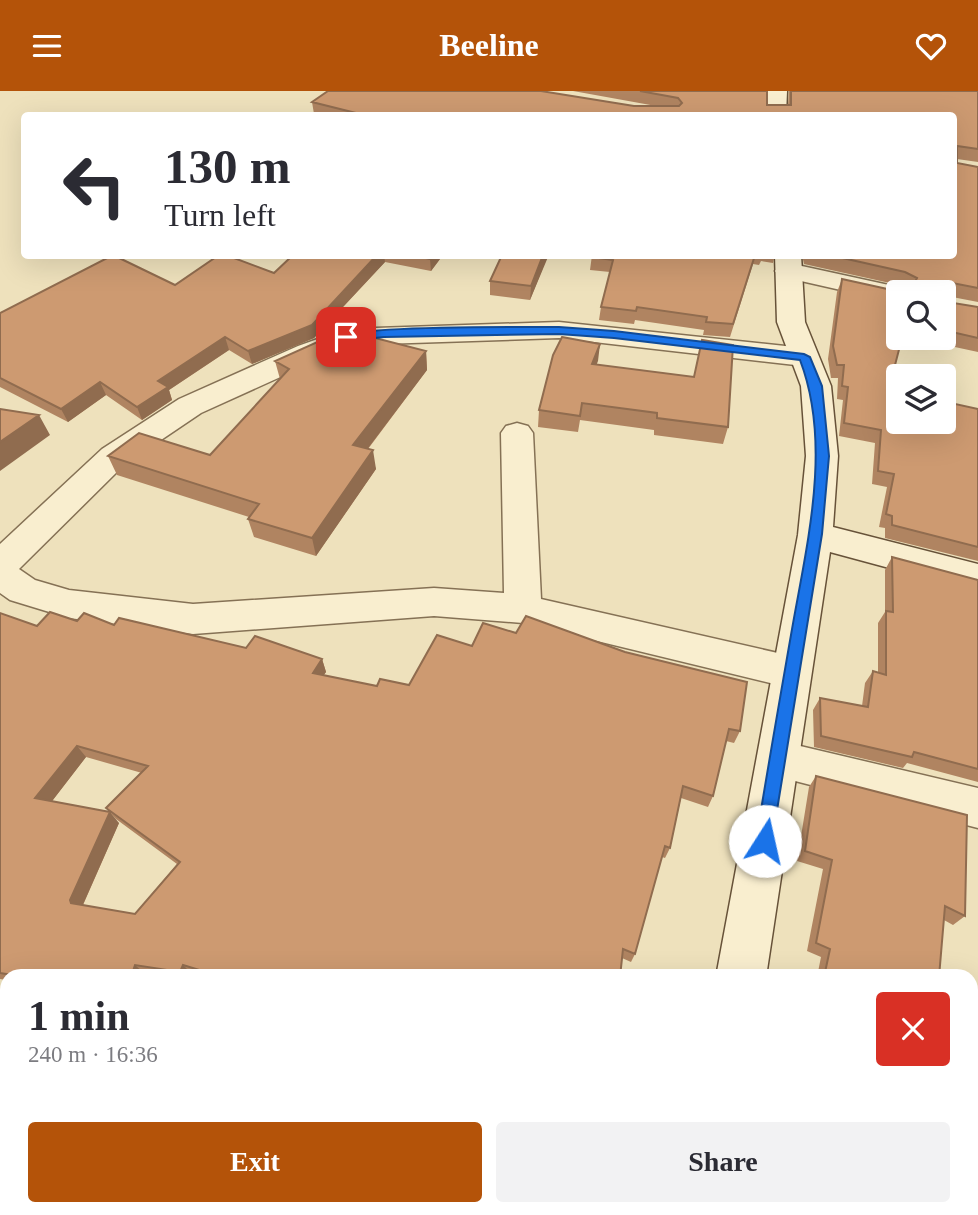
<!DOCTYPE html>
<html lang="en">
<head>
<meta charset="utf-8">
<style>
	body { margin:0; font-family:Georgia,serif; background:#f2f2f3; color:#2b2b33; height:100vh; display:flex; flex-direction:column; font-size:26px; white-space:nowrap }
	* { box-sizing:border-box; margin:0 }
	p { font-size:23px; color:#7c7c81 }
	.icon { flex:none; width:38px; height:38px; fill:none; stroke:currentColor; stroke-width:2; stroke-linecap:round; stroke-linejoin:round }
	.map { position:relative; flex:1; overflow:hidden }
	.panel { position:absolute; left:0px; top:878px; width:978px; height:247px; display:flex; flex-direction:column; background:#fff; border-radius:21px 21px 0 0; box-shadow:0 7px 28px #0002 }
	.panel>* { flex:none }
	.top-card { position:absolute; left:21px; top:21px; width:936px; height:147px; border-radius:7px; box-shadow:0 7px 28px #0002; background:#fff; color:#2b2b33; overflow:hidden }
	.buttons { position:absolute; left:886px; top:189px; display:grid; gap:14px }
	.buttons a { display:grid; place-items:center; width:70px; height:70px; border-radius:7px; background:#fff; box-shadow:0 7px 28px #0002; font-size:35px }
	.pin { position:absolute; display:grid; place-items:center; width:60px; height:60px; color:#fff; margin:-30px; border-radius:14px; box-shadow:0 4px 10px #0006 }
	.me { position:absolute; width:77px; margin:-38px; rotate:10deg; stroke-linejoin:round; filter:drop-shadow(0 0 5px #0008) }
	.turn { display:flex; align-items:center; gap:24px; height:147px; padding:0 28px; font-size:32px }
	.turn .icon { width:91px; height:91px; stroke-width:2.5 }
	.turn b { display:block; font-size:49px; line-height:60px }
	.round { display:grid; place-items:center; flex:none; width:74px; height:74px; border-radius:7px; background:#f2f2f3 }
	.summary { display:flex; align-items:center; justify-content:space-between; height:119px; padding:0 28px }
	h1 { font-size:42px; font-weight:800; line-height:52px }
	.cta { display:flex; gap:14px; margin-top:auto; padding:14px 28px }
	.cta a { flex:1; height:80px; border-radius:7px; background:#b45309; color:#fff; font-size:28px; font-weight:800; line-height:80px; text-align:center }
	.cta a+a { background:#f2f2f3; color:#2b2b33 }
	header { display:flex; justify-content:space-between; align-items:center; height:91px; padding:0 28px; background:#b45309; color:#fff; font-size:32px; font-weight:800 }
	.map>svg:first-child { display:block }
</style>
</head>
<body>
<header><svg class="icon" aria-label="menu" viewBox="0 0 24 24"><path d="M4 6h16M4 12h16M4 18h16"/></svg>Beeline<svg class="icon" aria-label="heart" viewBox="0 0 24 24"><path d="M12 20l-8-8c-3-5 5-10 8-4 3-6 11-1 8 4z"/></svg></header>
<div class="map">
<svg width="978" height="1124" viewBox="0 0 978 1124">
	<rect width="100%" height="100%" fill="#eee1bc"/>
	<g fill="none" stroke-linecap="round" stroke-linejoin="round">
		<defs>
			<path id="minor" d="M788,172L898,196L909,201H898V212L779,185L775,180L779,175Z
				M559,231L804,257L814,260L818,266L814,272L804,275L559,247L351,254L201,322L124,374L19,478L35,489L69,499L193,513L434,497L504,502L501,342L506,335L517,332L528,335L533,342L541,508L791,565L805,570L811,581L805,592L791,597L523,532L434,525L193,543L69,527L10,509L0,502V453L102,358L179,308L298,255L346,238Z
				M779,650L978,697V737L764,682L758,669L764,656Z
				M0,905L7,906V956L0,955Z"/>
			<path id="secondary" d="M767,0H787L786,24H766Z
				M775,164H801L805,231L831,295L838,365L833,436L978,473V501L830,461L766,886H716L798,444L806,365L801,295L777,231Z
				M680,1118H738V1124H680Z"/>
		</defs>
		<!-- minor casing -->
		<use href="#minor" stroke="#857155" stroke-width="3"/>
		<!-- secondary casing -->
		<use href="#secondary" stroke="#675239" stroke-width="3"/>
		<!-- minor -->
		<use href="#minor" fill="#f9eecf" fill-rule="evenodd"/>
		<!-- secondary -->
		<use href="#secondary" fill="#f9eecf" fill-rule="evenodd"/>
	</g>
	<!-- wall -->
	<path fill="#b08461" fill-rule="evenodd" d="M573,0H767V14H788L789,0H978V71L957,68V72L978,76V211L947,205V211L978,216V261L913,247H943V201H902L904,196L899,194L804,173L802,164H954V24H319L314,23L312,11L656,15Z
		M293,164H443L431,180L385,171L314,247L252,273L229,259L169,299L172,309L142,329L106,304L68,331L0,296V222L175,194L274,182Z
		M502,164H548L530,209L490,204V190Z
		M592,164H775L773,172L761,170L759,174L753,173L730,246L703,244L704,239L635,229L634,233L599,229L601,216L610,181L590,179Z
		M842,188L895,274L955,313L978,318V470L885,447V437L879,436L887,396L872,393L875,352L839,345L843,309L837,308L838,287H831L828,268L837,201Z
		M600,253L596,274L728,336L723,353L654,344V339L580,329L578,341L538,336L539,319Z
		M426,260L427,279L368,358L376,378L316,465L254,446L248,428L249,426L117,384L108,365L210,364L280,288L275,270Z
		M892,466L978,489V691L907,672L903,677L814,656L813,619L820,607L862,615L865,592L873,580L878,582V532L885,521V479Z
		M0,522L37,535L77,530L114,534L246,557L322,568L326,581L323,584L377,595L409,594L437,544L740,640L734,652L726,650L713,705L708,716L681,707L670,757L665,767L662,766L635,863L631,871L622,867L620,886H203L191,882L190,886H168L144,882L143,886H7V889L0,888ZM86,666L142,682L106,717L116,728L177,773L135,823L83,814L119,732L52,710Z
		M816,685L965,825L953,834L944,829L939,886H817L821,866L807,860L823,778L797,770L809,696Z"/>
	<!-- shaded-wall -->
	<path fill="#906c4f" d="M377,164H384L385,171L314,247L252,273L248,260Z
		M432,164H443L431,180L430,168Z
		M543,164H548V166L530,209L531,195Z
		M225,246L229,259L169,299L172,309L142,329L137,316L158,290Z
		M600,253L598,270L590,290L592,273Z
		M426,260L427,279L356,373L353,354Z
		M100,291L106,304L68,331L61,318Z
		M39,324L50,344L0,380V351Z
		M373,359L376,378L316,465L312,447Z
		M322,568L326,581L317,594L313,582Z
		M77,655L86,666L46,718L35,707Z
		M110,721L119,732L81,818L71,812L70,809Z
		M135,874L144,882L143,886H131Z
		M183,874L191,882L190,886H185L180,881Z
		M7,969V1013L3,1022L0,1021V984Z
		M165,1118H175L174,1124H163Z"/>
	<!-- building -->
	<path fill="#cd9a71" stroke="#906c4f" stroke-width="2" fill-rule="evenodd" d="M328,0H541L634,15H679L682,12L678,7L640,0H767V14H791V0H978V58L957,55V72L978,76V197L947,191V211L978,216V247L943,239V201H903L906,199V191H915L917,187L905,181L829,164H954V24H364L312,11Z
		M113,164L175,194L219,164H226L274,182L293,164H377L312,234L248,260L225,246L158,290L168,296L137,316L100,291L61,318L0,287V222Z
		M414,164H432L430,168Z
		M502,164H543L531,195L490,190Z
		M592,164H755L733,233L706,231L707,226L637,216L636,220L601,216L613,169L591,166Z
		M842,188L901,201H898V247H902L895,274L932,285H898V331H943V288L949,290L955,313L978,318V456L892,434V425L886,423L894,383L878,380L881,339L844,332L848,296L842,295L844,274H837L833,255Z
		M344,239L426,260L353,354L373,359L312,447L248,428L259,413L108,365L139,342L210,364L289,278L275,270Z
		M562,246L600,253L592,273L694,286L702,249L733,254L728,336L657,327V322L582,312L580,325L539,319L553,264Z
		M0,318L39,324L0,351Z
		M892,466L978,489V678L914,661L912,666L821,645L820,607L868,616L873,580L886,584V520L893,521Z
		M50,521L77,530L84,522L114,534L119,527L246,557L255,545L322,568L313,582L377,595L380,588L409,594L437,544L472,555L483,532L516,542L526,525L625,561L747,591L740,640L729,638L713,705L683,695L670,757L665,755L635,863L623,858L620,886H222L183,874L180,881L135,874L131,886H46L40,884L39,886H25L0,882V522L37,535ZM77,655L148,675L106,717L180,771L135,823L71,812L70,809L110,721L35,707Z
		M816,685L967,724L965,825L945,815L939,886H824L830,858L816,852L832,769L805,760Z
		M971,930L978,933V1058L976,1105L971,1104Z
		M0,960L7,961V969L0,984Z
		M76,1118H165L163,1124H74Z
		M310,1118H332L349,1124H308Z
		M484,1118H592V1124H482Z"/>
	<!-- route -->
	<path fill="#1a73e8" stroke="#114b97" stroke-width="2" d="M559,236L614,240L804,263L810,266L822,295L829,365L822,443L771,756L765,759L758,756L756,750C767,681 779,613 791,544C806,456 833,355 800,269L614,247L559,243L384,246L346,250L340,246C356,234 527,236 559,236Z"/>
</svg>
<div class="buttons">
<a><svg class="icon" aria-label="search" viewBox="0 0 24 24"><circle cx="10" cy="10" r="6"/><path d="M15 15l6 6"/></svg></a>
<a><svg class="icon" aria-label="layers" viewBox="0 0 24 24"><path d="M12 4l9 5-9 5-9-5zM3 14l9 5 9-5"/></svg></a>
</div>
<div class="pin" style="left:346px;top:246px;background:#d93025"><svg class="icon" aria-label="arrive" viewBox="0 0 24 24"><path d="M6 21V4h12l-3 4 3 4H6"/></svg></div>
<svg class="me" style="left:765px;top:750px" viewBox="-20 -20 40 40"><circle r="19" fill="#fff"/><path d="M0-13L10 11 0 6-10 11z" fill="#1a73e8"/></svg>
<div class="top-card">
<div class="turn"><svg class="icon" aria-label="left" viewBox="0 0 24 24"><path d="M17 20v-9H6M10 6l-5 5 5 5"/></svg><div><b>130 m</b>Turn left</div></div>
</div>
<section class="panel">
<div class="summary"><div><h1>1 min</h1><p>240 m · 16:36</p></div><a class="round" style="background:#d93025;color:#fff"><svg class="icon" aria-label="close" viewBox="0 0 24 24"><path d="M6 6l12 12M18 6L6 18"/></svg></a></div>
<div class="cta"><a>Exit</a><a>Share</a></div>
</section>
</div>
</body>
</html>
